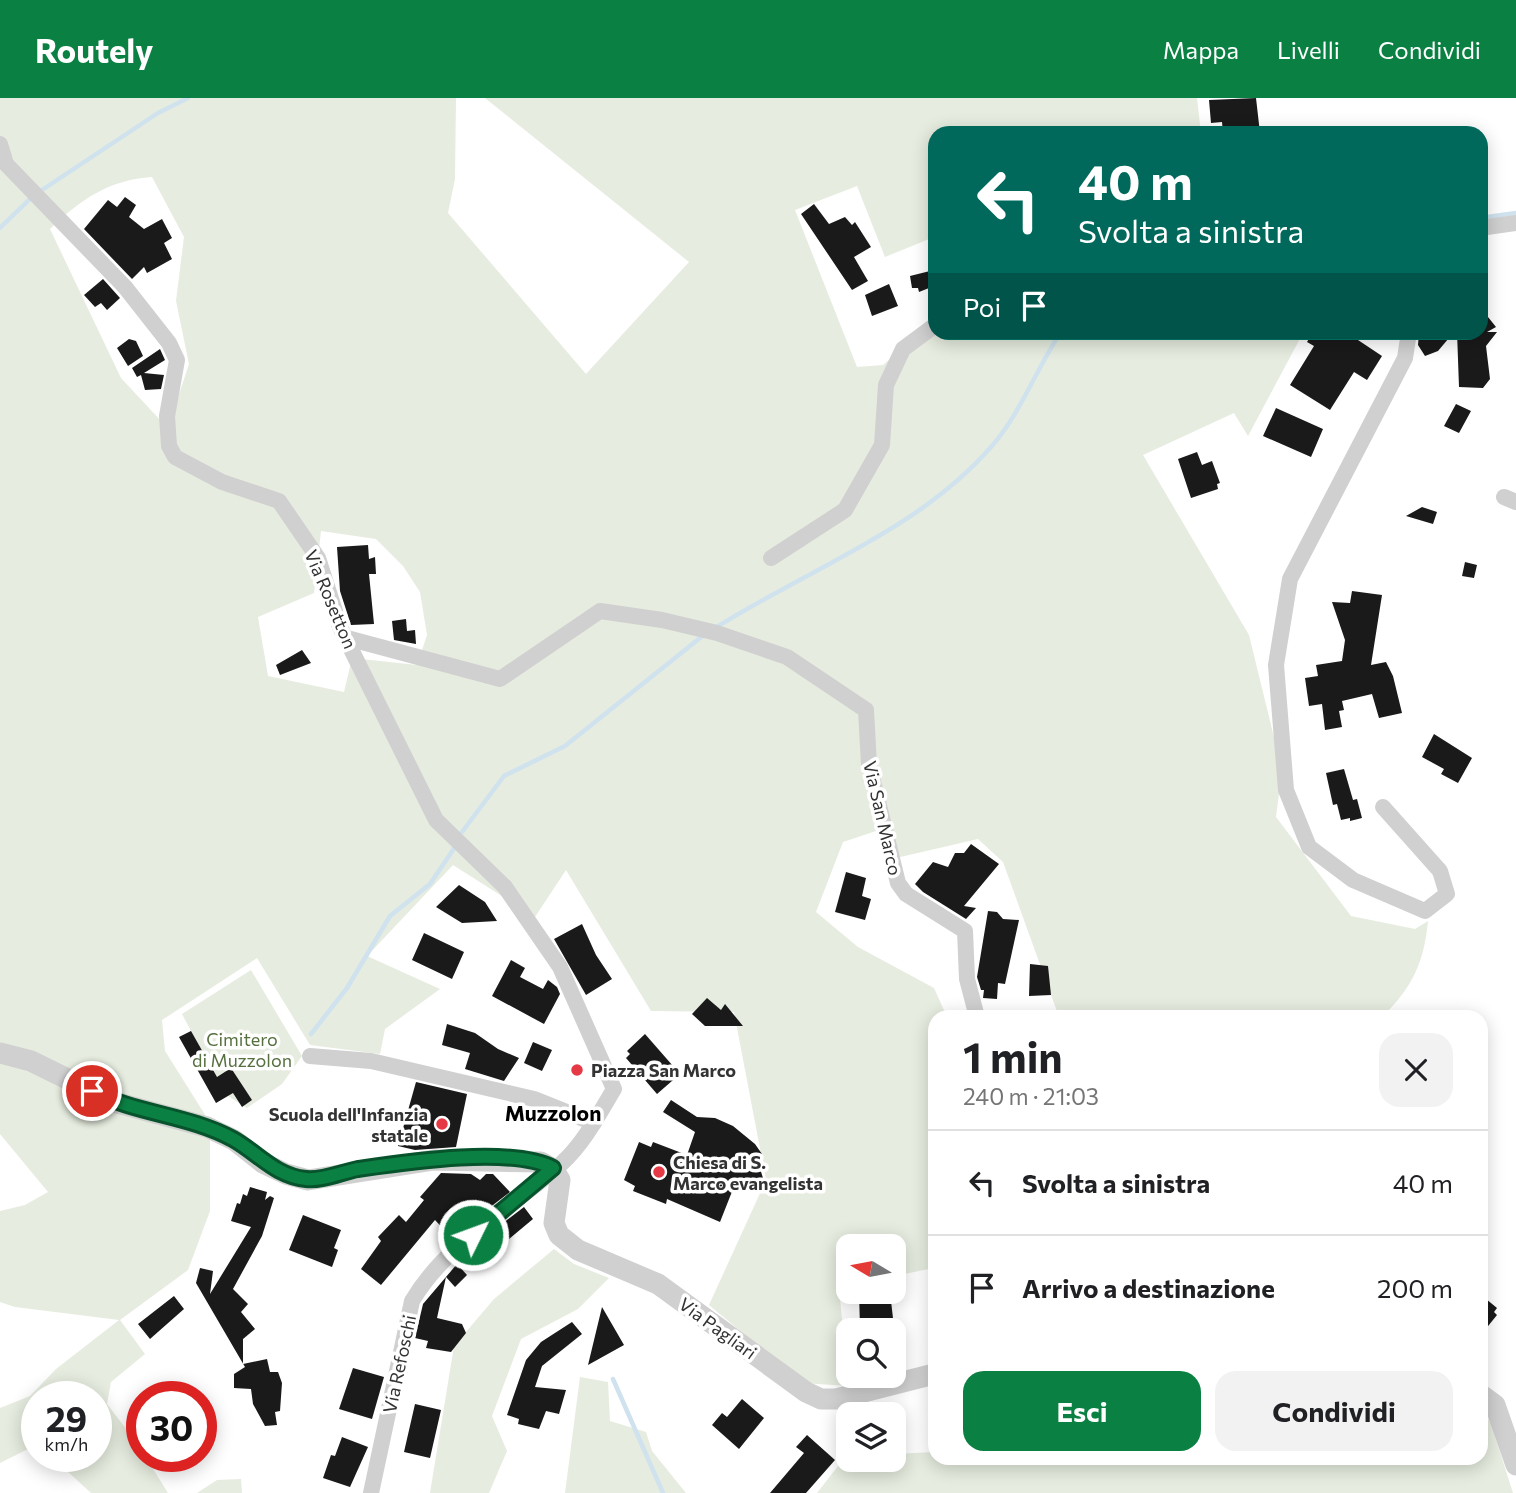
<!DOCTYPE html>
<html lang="it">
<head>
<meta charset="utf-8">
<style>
	body { margin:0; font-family:Commissioner,sans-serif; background:#f2f2f2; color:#202124; height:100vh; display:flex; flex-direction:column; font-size:26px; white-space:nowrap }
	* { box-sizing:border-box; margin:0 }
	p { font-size:23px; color:#757577 }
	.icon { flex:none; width:38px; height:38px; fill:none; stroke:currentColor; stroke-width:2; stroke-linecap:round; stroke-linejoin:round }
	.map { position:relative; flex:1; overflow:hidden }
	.panel { position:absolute; left:928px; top:912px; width:560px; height:455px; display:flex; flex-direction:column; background:#fff; border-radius:21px; box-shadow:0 4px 18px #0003 }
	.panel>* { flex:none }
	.guide { position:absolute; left:928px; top:28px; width:560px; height:214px; border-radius:21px; box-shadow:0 4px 18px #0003; background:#00695c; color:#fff; overflow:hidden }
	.needle { width:46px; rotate:280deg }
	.buttons { position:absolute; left:836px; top:1136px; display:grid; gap:14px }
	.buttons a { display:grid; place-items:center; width:70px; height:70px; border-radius:14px; background:#fff; box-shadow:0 4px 18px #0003; font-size:35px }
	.speed { position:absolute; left:21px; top:1283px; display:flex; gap:14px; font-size:35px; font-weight:700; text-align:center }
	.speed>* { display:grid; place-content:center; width:91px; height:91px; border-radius:50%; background:#fff; box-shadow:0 4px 18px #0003; line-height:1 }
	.speed small { font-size:18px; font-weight:400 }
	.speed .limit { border:10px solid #d22; background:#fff; color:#111 }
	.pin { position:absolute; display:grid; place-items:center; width:60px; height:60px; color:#fff; margin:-30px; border:4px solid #fff; border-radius:50%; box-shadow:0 2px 7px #0007 }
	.me { position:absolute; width:77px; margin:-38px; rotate:48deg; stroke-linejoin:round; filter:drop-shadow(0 0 5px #0008) }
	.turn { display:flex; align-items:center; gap:24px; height:147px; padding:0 35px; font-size:32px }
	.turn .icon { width:91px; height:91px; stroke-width:2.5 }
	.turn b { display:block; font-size:49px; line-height:60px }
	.then { display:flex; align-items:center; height:66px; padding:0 35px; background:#0003; gap:14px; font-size:26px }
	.round { display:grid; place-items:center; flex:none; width:74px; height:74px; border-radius:21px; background:#f2f2f2 }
	.summary { display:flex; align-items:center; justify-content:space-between; height:119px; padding:0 35px }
	h1 { font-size:42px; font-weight:700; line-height:52px }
	.action { display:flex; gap:14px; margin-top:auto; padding:14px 35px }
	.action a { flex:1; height:80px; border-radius:21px; background:#0b8043; color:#fff; font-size:28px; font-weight:700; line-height:80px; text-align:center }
	.action a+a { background:#f2f2f2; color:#202124 }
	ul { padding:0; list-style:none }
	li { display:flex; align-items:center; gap:21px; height:105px; padding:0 35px; border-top:2px solid #e0e0e0 }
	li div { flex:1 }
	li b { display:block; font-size:26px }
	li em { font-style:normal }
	header { display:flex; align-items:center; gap:42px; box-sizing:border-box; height:98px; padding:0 35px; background:#0b8043; color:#fff }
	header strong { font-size:33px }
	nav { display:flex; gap:38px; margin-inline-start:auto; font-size:24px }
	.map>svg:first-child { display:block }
</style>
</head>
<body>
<header>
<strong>Routely</strong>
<nav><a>Mappa</a><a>Livelli</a><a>Condividi</a></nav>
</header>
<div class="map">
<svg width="1516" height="1395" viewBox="0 0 1516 1395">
	<rect width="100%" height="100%" fill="#fff"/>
	<!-- green -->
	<path fill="#e6ecdf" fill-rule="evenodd" d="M0,0H456L455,81L448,115L586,276L689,164L485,0H1197L1201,35H934V139L885,159L857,88L795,112L857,269L883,267L912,242L934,234L1303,235L1248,338L1234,315L1143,357L1249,537L1282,672L1276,719L1351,818L1415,831L1428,823C1424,865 1412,890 1382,919H1059L1003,764L978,741L896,760L888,729L843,744L816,814L858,849L934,890L947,919H934V1170L894,1178V1148H849V1186L839,1189L848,1288L803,1285L709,1207L766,1082L734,914L651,913L566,772L535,819L453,767L367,858L440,891L385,931L380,956L310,947L257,860L162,922L165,953L209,1023L131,1003L0,947ZM152,79L184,139L176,203L189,266L176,305L162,324L121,280L50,131C81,101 109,82 152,79ZM321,433L376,441L403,468L420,494L427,537L417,567L352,560L344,594L268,578L258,519L314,495Z
		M251,872L302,958L282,986L247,1010L228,998L216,1005L179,939L191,933L182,916Z
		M0,964L27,971L93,1006L210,1038V1113L188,1172L120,1222L145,1256L111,1284L107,1306L141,1350L142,1358H145L168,1395H91L66,1372L44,1358H96V1298H37V1354L28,1351L0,1365V1310L30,1298L56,1271L119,1222L15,1209L0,1204V1113L25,1107L48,1094L0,1036Z
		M554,1151L574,1166L609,1180L578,1211L521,1241L492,1318L507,1353L489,1395H430L454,1248L494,1201Z
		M580,1279L608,1284L610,1323L646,1334L652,1353L686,1395H565Z
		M1481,1310L1491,1326L1513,1395H817L845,1359L849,1362H894V1356L934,1354V1360H1480Z
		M241,1381L242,1395H197L217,1382Z"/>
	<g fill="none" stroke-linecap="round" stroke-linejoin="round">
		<!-- stream -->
		<path stroke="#cfe2ee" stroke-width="4.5" d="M39,94L158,15L188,0
			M1480,120L1516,115
			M0,130L32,99
			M715,530C807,472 919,432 991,349C1021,315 1036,271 1061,234
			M462,734L504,678L565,648L705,536
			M311,936L347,890L390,818L430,786L455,749
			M613,1281L663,1395"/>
	</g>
	<!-- building -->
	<path fill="#1a1a1a" d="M1256,0L1260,35H1223L1222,24L1211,25L1209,2Z
		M125,99L136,107L129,119L144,131L162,121L172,140L164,145L172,161L147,175L144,169L132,181L84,131L108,102L117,109Z
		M814,106L829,126L845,119L852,127L855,124L871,149L854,159L868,183L852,192L801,116Z
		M934,172V188L919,194L918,190H912L910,178Z
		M103,181L120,200L107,212L101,205L95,209L84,197Z
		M889,186L898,208L872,218L865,197Z
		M1480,209L1496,229L1487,234H1497L1486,248L1490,281L1483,290L1459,289L1457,234H1480Z
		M1313,234H1346L1382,258L1367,282L1354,274L1330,312L1290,287L1314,248L1307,244Z
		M1419,234H1454L1438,253L1425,258L1418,247Z
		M129,241L136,243L143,258L128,268L117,250Z
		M160,251L165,262L144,275L164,277L161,291L145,292L141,277L137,279L132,270Z
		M1456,306L1471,313L1459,335L1444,328Z
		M1276,310L1323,331L1311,359L1263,338Z
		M1197,354L1202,367L1212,363L1220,385L1217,386L1218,391L1191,400L1178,361Z
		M1422,409L1437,414L1433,426L1406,418Z
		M368,447L369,461L375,459L376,476H369L374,526L351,527L340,493L337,449Z
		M1465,464L1477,467L1474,480L1462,478Z
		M1352,493L1382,497L1371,567L1386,564L1393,578L1402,615L1379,620L1372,596L1342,603L1344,612L1339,613L1342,629L1325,632L1322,606L1309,608L1305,580L1318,578L1316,567L1342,563L1345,542L1332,504L1350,505Z
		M406,521L407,533L415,532L416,546L394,542L392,523Z
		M302,552L311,565L280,577L276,567Z
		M1434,636L1472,660L1458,685L1441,676L1444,671L1422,659Z
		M1344,671L1353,702L1357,701L1362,720L1350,723V720L1341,722L1337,706L1333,707L1326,675Z
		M971,746L999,766L964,808L976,810L966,821L923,794L915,786L933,764L948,769L955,755H964Z
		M846,774L866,780L862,798L871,801L865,822L835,814Z
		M459,787L485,804L497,823L462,825L436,809Z
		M988,813L997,814L1003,821L1019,822L1005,886L998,885L997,901L983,900L984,892H981L977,879Z
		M582,826L596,857L612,881L586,897L554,841Z
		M424,835L464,854L452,881L412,862Z
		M511,862L525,870L520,879L543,891L548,882L557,889L560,896L544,926L492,898Z
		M1030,866L1048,868L1051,897L1029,898Z
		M707,900L721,912L725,906L743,928H705L692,916Z
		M447,926L475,935L498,951L519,960L504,983L465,971L470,955L442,947Z
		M191,933L217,979L231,970L252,1002L242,1009L233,995L216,1005L179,939Z
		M645,936L680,976L657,996L626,960L630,956L627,953Z
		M533,944L552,952L542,973L524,965Z
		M416,984L467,996L456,1049L415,1052L398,1048Z
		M671,1002L697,1019L715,1020L733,1028L755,1046L762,1056L756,1058L763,1080L735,1086L720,1124L667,1101L666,1106L633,1093L635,1088L624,1082L639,1044L651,1049L653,1044L687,1057L695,1034L663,1014Z
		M441,1075L471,1076L480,1082L486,1076H493L510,1094L451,1139L435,1122L381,1187L361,1171L381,1143L378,1139L399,1117L406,1124L424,1102L420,1099Z
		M250,1089L267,1094L265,1102L270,1098L274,1100L262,1138L233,1191L248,1206L241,1214L255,1231L243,1241V1266L267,1261L270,1274H278L282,1285L280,1313L275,1314L277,1327L265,1328L253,1306L251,1291L234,1290V1276L245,1269L196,1185L200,1170L213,1173L210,1196L251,1129L231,1123L237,1105L240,1106L243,1096L247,1098Z
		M524,1109L533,1121L509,1141L499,1128Z
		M303,1117L341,1132L334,1150L338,1152L332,1169L289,1152Z
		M457,1166L467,1177L455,1189L446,1179L437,1220L462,1226L466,1235L451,1254L426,1250L428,1243L415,1240L423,1206Z
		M859,1194H890L894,1229L860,1230Z
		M1480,1196L1497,1210L1494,1214L1497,1217L1480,1238Z
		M174,1198L184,1211L150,1241L138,1226Z
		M602,1209L624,1247L588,1267Z
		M572,1224L582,1236L542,1268L535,1289L566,1292L559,1316L546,1313L539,1331L518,1326L519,1321L507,1317L526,1262L541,1244Z
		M353,1270L384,1279L372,1321L339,1311Z
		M742,1301L764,1320L739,1351L712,1327L722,1315L727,1319Z
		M415,1306L441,1312L430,1360L404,1354Z
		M807,1337L835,1362L806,1395H770L804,1355L796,1349Z
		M342,1339L368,1349L350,1389L323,1380L331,1357L335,1358Z"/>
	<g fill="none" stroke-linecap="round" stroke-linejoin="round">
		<!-- minor -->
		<path stroke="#d0d0d0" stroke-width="16" d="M0,46L6,66L125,189L169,245L177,262L167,318L169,348L175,359L222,384L279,403L318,460L340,529L436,722L505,789L560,869L614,991C599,1016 584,1045 562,1065C512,1110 447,1144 412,1203L371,1395
			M1480,130L1516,125
			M1504,399L1516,404
			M771,460L845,412L882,347L886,287L903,251L934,228
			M347,540L500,581L600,513L662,522L717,535L787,559L866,612L869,667L898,785L906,796L965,833L967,881L977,919
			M1383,709L1440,773L1447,796L1425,813L1353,782L1309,749L1286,692L1276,567L1290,481L1405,260L1409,234
			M310,958L371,963L534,1001L594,1025"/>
		<!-- tertiary -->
		<path stroke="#d0d0d0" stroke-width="21" d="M0,955L31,963L114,1004L207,1029L234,1042L263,1065L286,1076L308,1082L434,1062L541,1064L553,1071L560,1082L554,1125L559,1137L578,1152L658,1186L806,1294L821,1301H836L934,1276
			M1480,1296L1495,1307L1516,1367"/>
	</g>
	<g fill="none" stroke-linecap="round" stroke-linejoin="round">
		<defs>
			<path id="route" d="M92,993C137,1016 189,1017 233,1041C258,1055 275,1078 306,1081C322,1083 342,1074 358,1071C406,1064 512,1048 553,1070L473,1137"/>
		</defs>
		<!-- route casing -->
		<use href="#route" stroke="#07532c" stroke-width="18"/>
		<!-- route -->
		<use href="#route" stroke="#0b8043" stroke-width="12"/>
	</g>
	<!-- markers -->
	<g fill="#e63946" stroke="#fff" stroke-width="2.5">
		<circle cx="577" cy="972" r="7"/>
		<circle cx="442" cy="1026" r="7"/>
		<circle cx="659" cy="1074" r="7"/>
	</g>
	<g text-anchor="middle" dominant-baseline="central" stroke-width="7" stroke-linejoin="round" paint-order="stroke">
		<!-- street labels -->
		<g font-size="18" fill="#333" stroke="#fff">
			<text transform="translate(331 501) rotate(67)">Via Rosetton</text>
			<text transform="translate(883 720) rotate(77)">Via San Marco</text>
			<text transform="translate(718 1230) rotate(36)">Via Pagliari</text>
			<text transform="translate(399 1266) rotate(-78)">Via Refoschi</text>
		</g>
		<!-- park labels -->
		<g font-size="18" fill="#56703f" stroke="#fff">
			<text x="242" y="941">Cimitero<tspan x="242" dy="21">di Muzzolon</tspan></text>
		</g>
		<!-- poi labels -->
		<g font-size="18" font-weight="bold" fill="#333" stroke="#fff" text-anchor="start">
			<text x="591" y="972">Piazza San Marco</text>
			<text x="428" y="1016" text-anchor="end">Scuola dell'Infanzia<tspan x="428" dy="21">statale</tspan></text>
			<text x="673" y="1064">Chiesa di S.<tspan x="673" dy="21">Marco evangelista</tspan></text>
		</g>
		<!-- quarter labels -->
		<g font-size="21" font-weight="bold" fill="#000" stroke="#fff">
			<text x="553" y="1014">Muzzolon</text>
		</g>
	</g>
</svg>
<div class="buttons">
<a><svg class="needle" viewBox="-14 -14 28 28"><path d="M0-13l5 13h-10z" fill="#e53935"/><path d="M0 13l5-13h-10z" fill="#757577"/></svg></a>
<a><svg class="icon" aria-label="search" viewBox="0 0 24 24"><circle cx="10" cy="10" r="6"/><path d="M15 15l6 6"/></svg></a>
<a><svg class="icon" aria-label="layers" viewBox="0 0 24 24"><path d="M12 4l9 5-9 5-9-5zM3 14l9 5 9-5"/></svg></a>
</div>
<div class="speed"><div>29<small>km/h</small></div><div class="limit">30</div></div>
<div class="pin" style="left:92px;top:993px;background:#d93025"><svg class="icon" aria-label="arrive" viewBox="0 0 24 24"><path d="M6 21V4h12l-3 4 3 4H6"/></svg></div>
<svg class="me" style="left:473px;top:1137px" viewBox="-20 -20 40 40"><circle r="17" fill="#0b8043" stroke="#fff" stroke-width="3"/><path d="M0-11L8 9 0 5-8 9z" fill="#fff"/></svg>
<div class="guide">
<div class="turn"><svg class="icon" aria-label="left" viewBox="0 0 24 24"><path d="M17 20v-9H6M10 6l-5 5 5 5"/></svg><div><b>40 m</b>Svolta a sinistra</div></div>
<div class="then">Poi<svg class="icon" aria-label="arrive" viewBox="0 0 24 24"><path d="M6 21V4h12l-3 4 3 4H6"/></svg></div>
</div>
<section class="panel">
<div class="summary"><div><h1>1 min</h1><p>240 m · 21:03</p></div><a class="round"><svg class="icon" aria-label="close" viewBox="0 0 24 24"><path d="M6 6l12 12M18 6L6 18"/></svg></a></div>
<ul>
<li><svg class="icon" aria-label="left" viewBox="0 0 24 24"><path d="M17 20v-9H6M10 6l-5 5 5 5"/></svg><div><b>Svolta a sinistra</b></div><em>40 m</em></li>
<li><svg class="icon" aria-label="arrive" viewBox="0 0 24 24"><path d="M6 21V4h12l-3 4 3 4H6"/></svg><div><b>Arrivo a destinazione</b></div><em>200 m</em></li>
</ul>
<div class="action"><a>Esci</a><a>Condividi</a></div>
</section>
</div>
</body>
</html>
